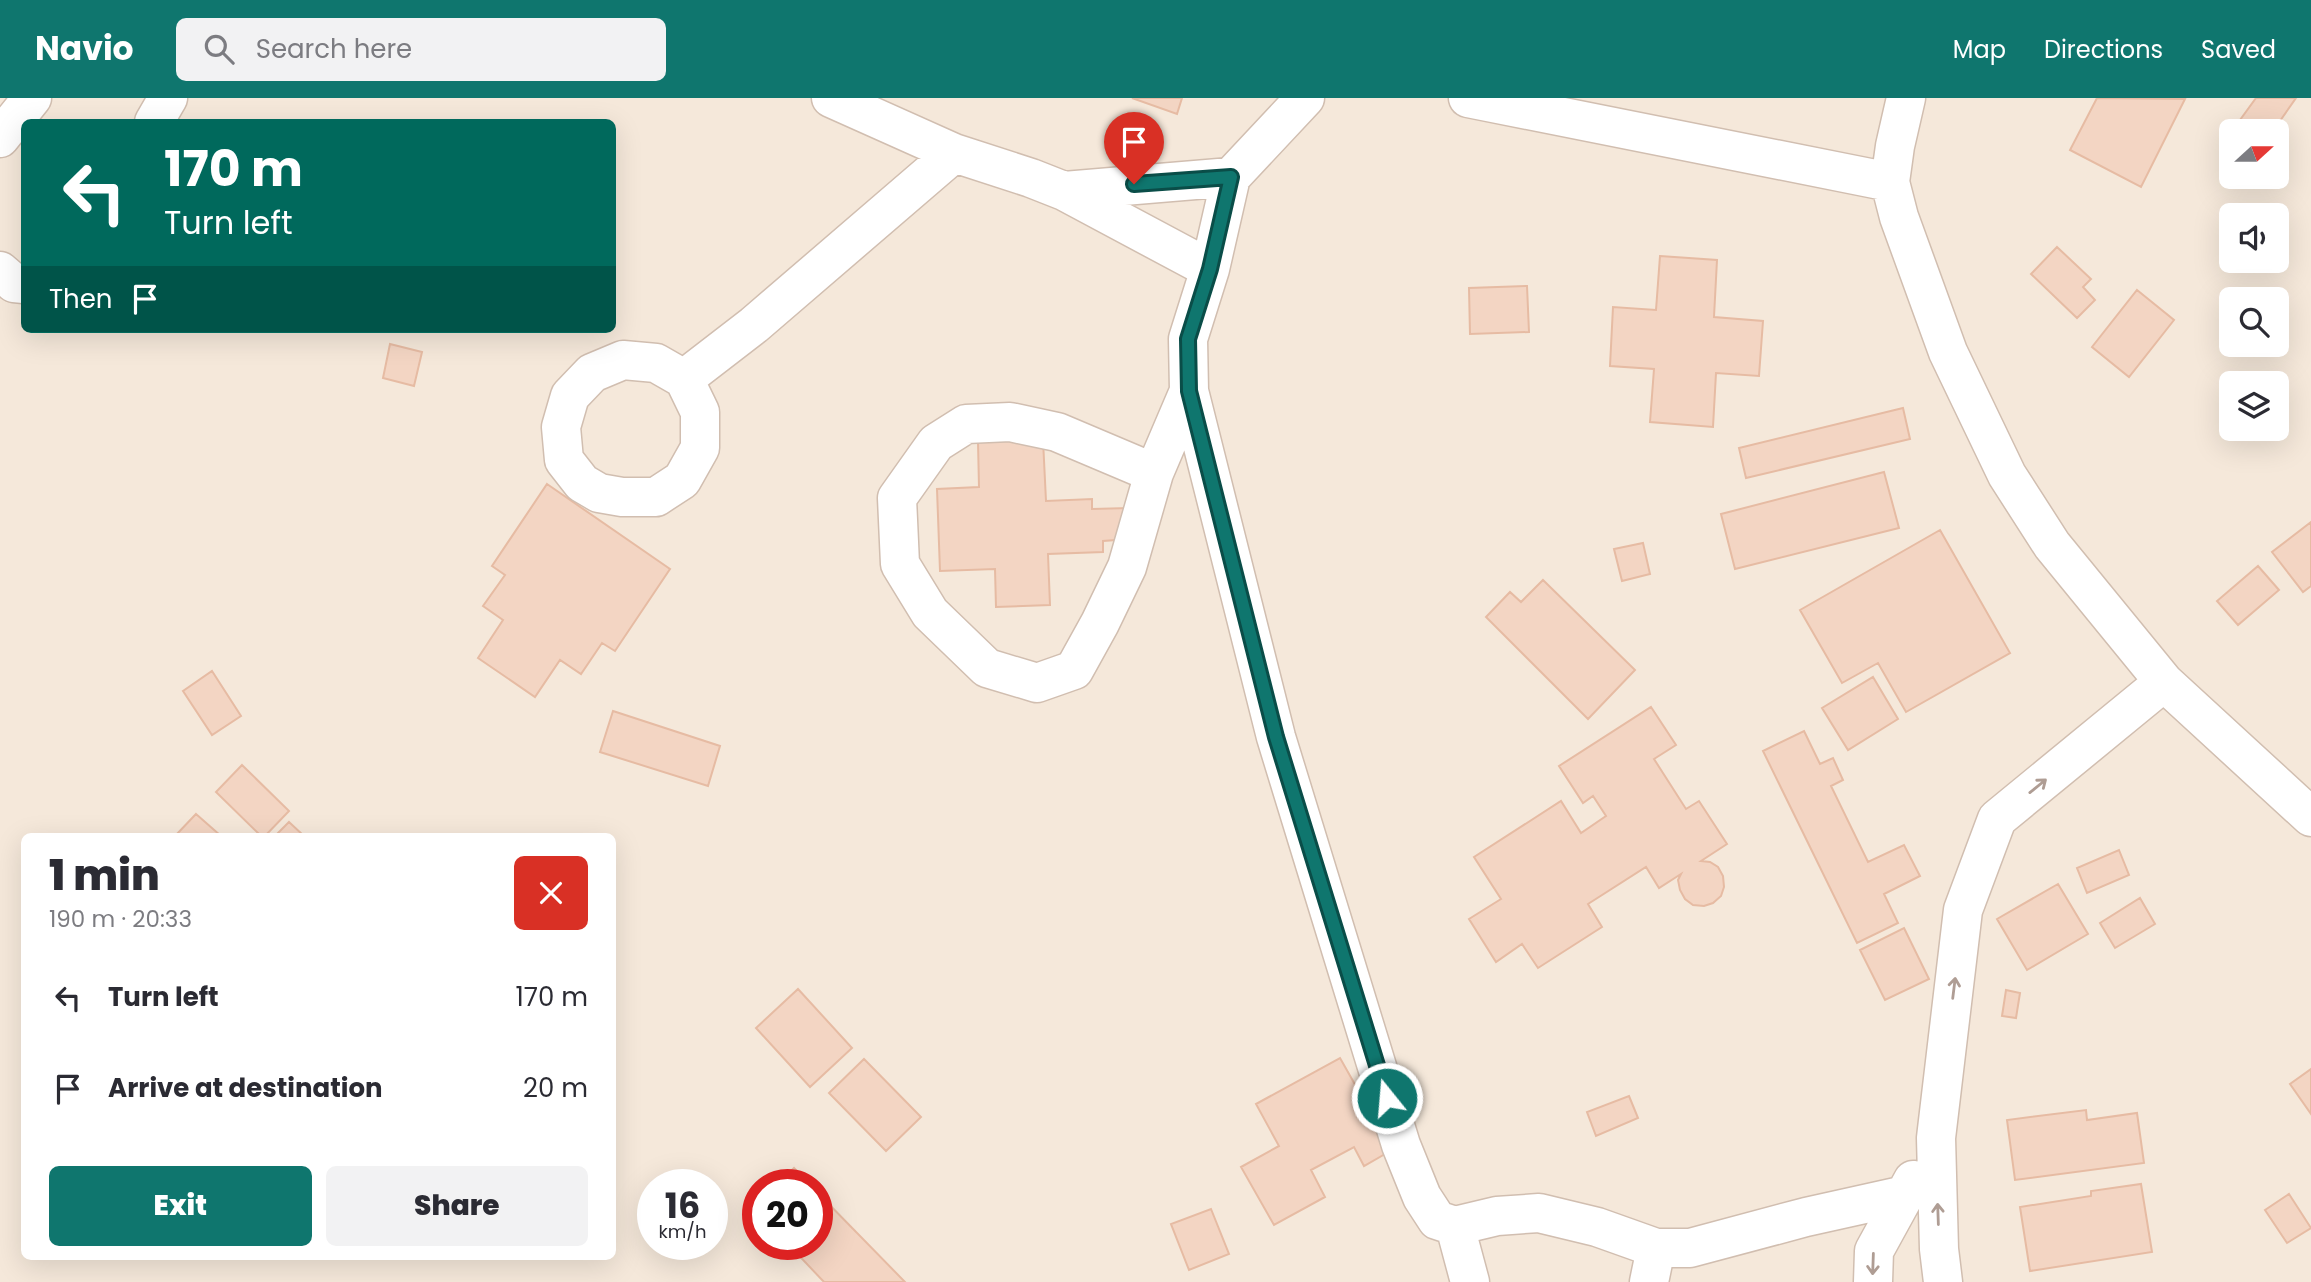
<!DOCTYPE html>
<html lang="en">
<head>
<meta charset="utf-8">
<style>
	body { margin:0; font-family:Poppins,sans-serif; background:#f2f2f3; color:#2b2b33; height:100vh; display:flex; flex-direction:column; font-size:26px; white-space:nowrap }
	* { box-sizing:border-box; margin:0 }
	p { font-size:23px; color:#7c7c81 }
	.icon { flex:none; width:38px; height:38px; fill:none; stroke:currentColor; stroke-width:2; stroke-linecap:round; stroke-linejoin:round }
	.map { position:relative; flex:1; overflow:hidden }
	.sheet { position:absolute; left:21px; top:735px; width:595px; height:427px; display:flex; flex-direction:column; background:#fff; border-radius:10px; box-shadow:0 7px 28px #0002 }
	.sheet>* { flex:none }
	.guide { position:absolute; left:21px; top:21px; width:595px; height:214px; border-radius:10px; box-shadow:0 7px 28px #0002; background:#00695c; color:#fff; overflow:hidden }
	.needle { width:46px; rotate:69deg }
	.controls { position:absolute; left:2219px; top:21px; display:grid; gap:14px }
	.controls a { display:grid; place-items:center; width:70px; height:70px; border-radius:10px; background:#fff; box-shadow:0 7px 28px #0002; font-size:35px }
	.speed { position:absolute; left:637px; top:1071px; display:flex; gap:14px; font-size:35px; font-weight:700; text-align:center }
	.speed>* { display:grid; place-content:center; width:91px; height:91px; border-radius:50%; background:#fff; box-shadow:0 7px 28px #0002; line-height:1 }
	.speed small { font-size:18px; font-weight:400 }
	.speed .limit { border:10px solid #d22; background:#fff; color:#111 }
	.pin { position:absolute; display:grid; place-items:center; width:60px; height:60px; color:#fff; margin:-72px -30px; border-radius:50% 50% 50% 0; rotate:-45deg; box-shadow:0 0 7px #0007 }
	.pin .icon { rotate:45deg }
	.me { position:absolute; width:77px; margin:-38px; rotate:343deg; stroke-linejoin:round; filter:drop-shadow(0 0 5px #0008) }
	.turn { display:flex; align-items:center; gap:24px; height:147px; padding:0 28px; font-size:32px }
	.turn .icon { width:91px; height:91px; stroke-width:2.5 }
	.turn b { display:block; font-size:49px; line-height:60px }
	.then { display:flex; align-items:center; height:66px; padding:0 28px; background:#0003; gap:14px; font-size:26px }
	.round { display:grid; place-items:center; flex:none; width:74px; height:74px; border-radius:10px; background:#f2f2f3 }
	.headline { display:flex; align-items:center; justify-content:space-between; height:119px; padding:0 28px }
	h1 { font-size:42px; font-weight:800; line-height:52px }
	.primary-button { display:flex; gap:14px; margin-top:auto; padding:14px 28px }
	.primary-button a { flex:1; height:80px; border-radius:10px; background:#0f766e; color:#fff; font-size:28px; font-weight:800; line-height:80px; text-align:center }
	.primary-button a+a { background:#f2f2f3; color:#2b2b33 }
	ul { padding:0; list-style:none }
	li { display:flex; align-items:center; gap:21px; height:91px; padding:0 28px }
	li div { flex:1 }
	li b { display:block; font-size:26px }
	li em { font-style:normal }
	header { display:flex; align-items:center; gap:42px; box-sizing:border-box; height:98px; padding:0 35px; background:#0f766e; color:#fff }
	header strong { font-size:33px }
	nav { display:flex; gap:38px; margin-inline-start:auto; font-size:24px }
	.search { width:490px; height:63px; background:#f2f2f3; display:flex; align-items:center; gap:18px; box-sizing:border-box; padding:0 24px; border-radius:10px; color:#7c7c81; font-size:26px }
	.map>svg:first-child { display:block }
</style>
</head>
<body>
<header>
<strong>Navio</strong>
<div class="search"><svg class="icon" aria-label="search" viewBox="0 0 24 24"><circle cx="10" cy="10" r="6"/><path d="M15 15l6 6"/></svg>Search here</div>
<nav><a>Map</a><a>Directions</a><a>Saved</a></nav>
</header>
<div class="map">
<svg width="2311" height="1184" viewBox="0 0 2311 1184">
	<rect width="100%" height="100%" fill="#fdf6ec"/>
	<!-- residential -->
	<path fill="#f5e8da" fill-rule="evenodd" d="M0,0H2311V1184H0ZM24,24H612V231H24ZM2231,33H2277V79H2231ZM2231,117H2277V163H2231ZM2231,201H2277V247H2231ZM2231,285H2277V331H2231ZM24,738H612V1158H24ZM653,1087H712V1146H653ZM758,1087H817V1146H758Z"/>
	<!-- building -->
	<path fill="#f3d5c3" stroke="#e6bba3" stroke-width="2" d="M1132,0H1182L1177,16Z
		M2097,0L2185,1L2141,89L2070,52Z
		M2256,0H2296L2273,33H2232Z
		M2057,149L2091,181L2083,189L2095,202L2077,220L2031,176Z
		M1660,158L1717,162L1714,219L1763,223L1759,278L1716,275L1713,329L1650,324L1654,271L1610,268L1613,209L1656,212Z
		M1527,188L1529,234L1470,236L1469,190Z
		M2137,192L2174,222L2129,279L2092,249Z
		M390,246L422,254L414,288L383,280Z
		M1903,310L1910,341L1746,380L1739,350Z
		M1043,342L1046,403L1092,401V411L1129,410L1130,441L1103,443V454L1048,456L1050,507L996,509L995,471L940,473L937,391L979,389L978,344Z
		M1884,374L1899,430L1735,471L1721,416Z
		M547,386L670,471L615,553L602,545L581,576L560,562L535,599L478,560L503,522L483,508L505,477L492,468Z
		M2311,424V488L2303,494L2272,454Z
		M1940,432L2010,555L1906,614L1878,565L1842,585L1800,512Z
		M1643,445L1650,476L1622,483L1614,451Z
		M2258,468L2279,492L2238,527L2217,503Z
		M1543,482L1635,572L1588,621L1486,519L1510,494L1521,504Z
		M212,573L241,618L212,637L183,593Z
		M1873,579L1898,621L1848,652L1822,610Z
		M1651,609L1676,647L1654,661L1686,711L1699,703L1727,746L1701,763L1710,764L1718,769L1723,778L1724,789L1721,798L1713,805L1704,808L1693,807L1685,801L1680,792L1678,782L1681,776L1659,790L1646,769L1588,806L1602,829L1538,870L1522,846L1496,864L1469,821L1501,801L1474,759L1561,703L1581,735L1606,718L1593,698L1583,705L1559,668Z
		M613,613L720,648L708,688L600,654Z
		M1804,633L1820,666L1833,660L1843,682L1831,688L1868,764L1904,747L1920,778L1884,796L1898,825L1857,845L1763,653Z
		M242,667L289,713L265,738H261L216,694Z
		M196,716L221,738H175Z
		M289,724L304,738H275Z
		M2119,752L2129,777L2087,795L2077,770Z
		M2058,786L2088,836L2027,872L1997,821Z
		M2140,800L2155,826L2115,850L2100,825Z
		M1904,830L1929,881L1885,902L1860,852Z
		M798,891L852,950L810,989L756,930Z
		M2006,892L2020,895L2016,920L2002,918Z
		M1340,960L1392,1052L1364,1068L1354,1049L1311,1072L1325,1099L1274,1127L1241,1069L1279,1048L1256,1006Z
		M864,961L921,1019L886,1053L829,995Z
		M2311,971V1016L2290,986Z
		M1629,998L1638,1020L1596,1038L1587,1014Z
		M2086,1012L2087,1022L2137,1015L2144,1065L2015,1082L2007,1022Z
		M794,1070L810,1087H777Z
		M2141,1086L2152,1154L2030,1173L2020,1109L2091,1098V1093Z
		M817,1094L905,1184H824L788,1146H817Z
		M2289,1096L2311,1130L2287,1145L2265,1112Z
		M1211,1111L1229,1156L1189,1172L1171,1126Z"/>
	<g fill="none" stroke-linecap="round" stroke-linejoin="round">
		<defs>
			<path id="minor" d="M831,0L954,55L1031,80L1064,93L1231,79L1305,0
				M1468,0L1890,84
				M1906,0L1895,48L1890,84L1899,119L1948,254L2007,377L2052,447L2164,584L2311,719
				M154,24L168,0
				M0,40L32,0
				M1231,79L1210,171L1188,241L1189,293L1276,639L1401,1047L1422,1099L1437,1122L1455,1128L1497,1118L1539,1115L1597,1129L1656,1150H1690L1806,1119L1905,1097
				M1064,93L1210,171
				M0,173L14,185L24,186
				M623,262L656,265L684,281L700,314V350L682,382L656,399H622L599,395L582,385L564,362L561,329L570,298L592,275Z
				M684,281L754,227L954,55
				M1154,375L1057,334L1010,324L966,326L936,345L897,400L900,466L930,515L987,570L1037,585L1074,572L1100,525L1127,469L1154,375L1189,293
				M1455,1128L1470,1184
				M1649,1184L1656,1150
				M1873,1184L1874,1153L1913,1082
				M1943,1184L1939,1151L1936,1040L1963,812L1997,721L2164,584"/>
		</defs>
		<!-- minor casing -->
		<use href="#minor" stroke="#d1beb0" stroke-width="41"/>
		<!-- minor -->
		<use href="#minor" stroke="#fff" stroke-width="38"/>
	</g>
	<!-- one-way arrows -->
	<defs><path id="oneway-shaft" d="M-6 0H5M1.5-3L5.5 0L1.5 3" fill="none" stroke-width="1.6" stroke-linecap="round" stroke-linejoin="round" transform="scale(1.75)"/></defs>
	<g stroke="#af9d94">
		<use href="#oneway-shaft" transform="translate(2038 688) rotate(-39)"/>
		<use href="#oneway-shaft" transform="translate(1954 890) rotate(-83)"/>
		<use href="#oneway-shaft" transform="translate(1938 1116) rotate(-92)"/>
		<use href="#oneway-shaft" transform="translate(1873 1166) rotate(92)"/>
	</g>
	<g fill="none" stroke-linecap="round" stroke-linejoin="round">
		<defs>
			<path id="route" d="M1134,86L1231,79L1210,171L1188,241L1189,293L1276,639L1387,1000"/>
		</defs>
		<!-- route casing -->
		<use href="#route" stroke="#0a4d48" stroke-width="18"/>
		<!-- route -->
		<use href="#route" stroke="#0f766e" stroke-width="12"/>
	</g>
</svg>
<div class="controls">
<a><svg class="needle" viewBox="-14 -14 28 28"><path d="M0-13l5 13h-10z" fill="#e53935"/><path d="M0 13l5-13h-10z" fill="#7c7c81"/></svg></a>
<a><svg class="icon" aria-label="sound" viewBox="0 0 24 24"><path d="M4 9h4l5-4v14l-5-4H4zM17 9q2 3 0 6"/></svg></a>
<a><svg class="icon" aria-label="search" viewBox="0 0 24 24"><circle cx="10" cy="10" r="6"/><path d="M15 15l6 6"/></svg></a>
<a><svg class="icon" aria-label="layers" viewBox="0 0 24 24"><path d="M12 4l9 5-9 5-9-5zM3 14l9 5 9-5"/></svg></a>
</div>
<div class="speed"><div>16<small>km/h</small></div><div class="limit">20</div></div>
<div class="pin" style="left:1134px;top:86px;background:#d93025"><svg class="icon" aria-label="arrive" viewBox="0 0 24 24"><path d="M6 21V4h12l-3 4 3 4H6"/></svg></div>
<svg class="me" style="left:1387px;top:1000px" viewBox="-20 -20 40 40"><circle r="17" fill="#0f766e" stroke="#fff" stroke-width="3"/><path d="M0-11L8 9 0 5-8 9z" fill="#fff"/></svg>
<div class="guide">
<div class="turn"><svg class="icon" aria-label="left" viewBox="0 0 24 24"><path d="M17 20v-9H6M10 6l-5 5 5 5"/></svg><div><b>170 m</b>Turn left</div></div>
<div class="then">Then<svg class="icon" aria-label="arrive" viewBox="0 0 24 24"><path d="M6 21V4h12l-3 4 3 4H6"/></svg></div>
</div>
<section class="sheet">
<div class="headline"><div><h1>1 min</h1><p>190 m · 20:33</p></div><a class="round" style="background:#d93025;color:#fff"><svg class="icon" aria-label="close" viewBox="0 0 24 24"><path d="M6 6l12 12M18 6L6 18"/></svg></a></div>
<ul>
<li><svg class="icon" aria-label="left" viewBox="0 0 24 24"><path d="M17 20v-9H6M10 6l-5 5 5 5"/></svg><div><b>Turn left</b></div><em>170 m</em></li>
<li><svg class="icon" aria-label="arrive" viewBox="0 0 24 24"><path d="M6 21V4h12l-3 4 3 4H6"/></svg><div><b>Arrive at destination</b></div><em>20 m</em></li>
</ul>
<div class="primary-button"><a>Exit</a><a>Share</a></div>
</section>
</div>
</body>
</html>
